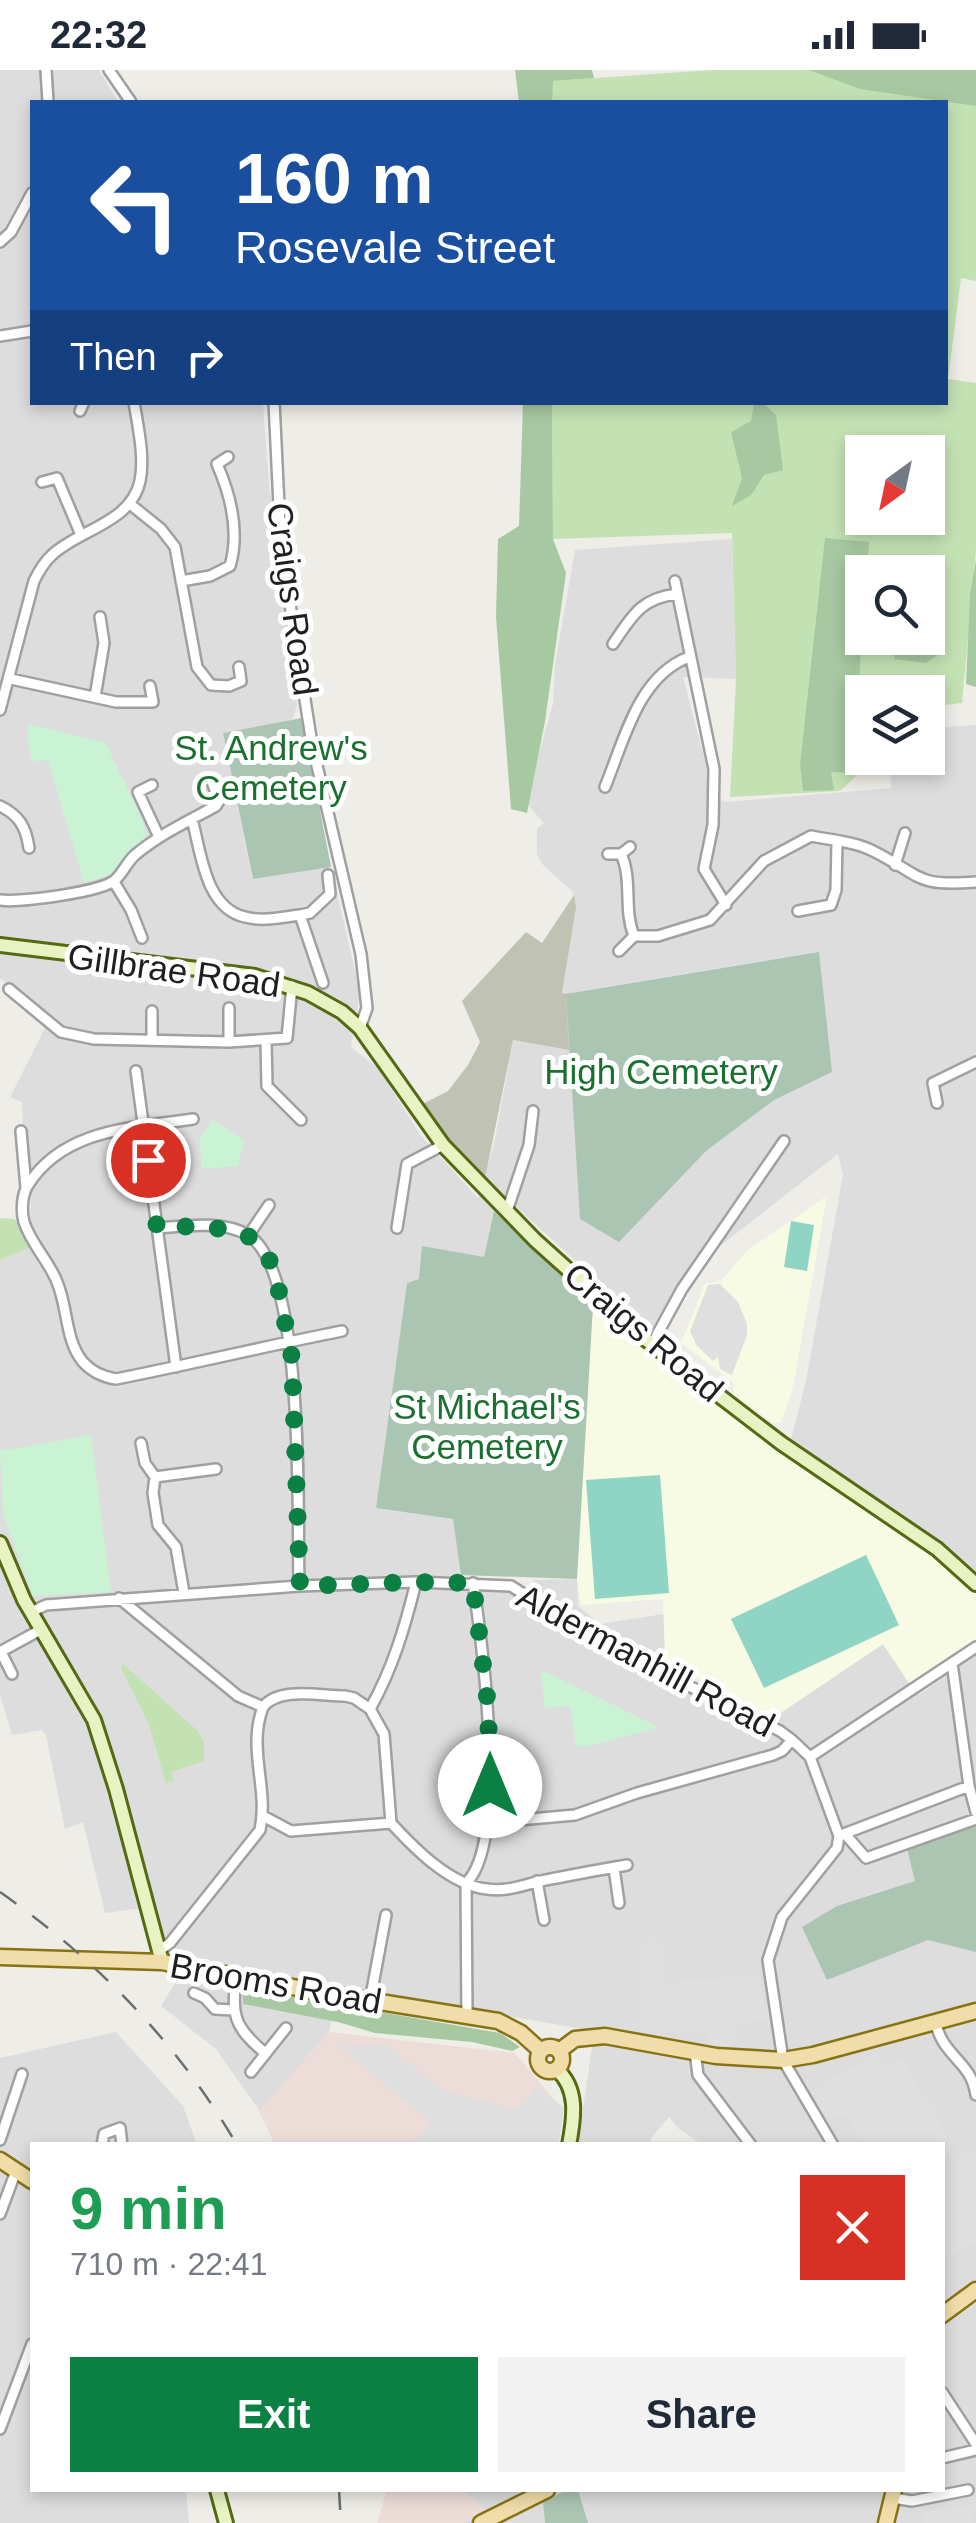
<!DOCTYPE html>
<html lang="en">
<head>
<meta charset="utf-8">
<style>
	body { margin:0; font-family:Arial,sans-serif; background:#f2f2f3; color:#1f2937; height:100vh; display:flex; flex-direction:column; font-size:38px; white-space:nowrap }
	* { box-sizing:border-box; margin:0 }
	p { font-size:32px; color:#747a83 }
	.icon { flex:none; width:55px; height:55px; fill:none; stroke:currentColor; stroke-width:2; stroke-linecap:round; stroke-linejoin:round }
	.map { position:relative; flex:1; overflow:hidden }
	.panel { position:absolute; left:30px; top:2072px; width:915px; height:350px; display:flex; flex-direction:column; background:#fff; border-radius:0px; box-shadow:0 5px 15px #0003 }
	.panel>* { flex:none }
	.hud { position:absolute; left:30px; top:30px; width:918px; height:305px; border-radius:0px; box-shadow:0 5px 15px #0003; background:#1a4fa0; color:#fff; overflow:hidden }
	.needle { width:65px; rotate:213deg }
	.fabs { position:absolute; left:845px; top:365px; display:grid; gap:20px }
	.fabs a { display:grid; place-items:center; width:100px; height:100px; border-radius:0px; background:#fff; box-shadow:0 5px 15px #0003; font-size:50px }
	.pin { position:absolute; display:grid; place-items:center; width:85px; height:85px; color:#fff; margin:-42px; border:5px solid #fff; border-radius:50%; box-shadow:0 2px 10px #0007 }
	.me { position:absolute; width:110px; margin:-55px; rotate:0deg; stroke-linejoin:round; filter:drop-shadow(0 0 8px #0008) }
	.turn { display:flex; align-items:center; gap:35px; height:210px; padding:0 40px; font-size:45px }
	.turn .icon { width:130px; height:130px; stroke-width:2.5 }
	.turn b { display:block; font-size:70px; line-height:85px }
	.then { display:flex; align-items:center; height:95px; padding:0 40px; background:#0003; gap:20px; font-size:38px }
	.round { display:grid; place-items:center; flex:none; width:105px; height:105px; border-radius:0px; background:#f2f2f3 }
	.overview { display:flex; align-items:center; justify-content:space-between; height:170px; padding:0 40px }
	h1 { font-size:60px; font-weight:600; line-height:75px; color:#1e9e55 }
	.primary-button { display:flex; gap:20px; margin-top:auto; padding:20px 40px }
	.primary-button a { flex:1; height:115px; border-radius:0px; background:#0b8043; color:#fff; font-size:40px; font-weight:600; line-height:115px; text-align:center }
	.primary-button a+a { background:#f2f2f3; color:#1f2937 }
	.status { display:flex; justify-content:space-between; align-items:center; height:70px; padding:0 50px; background:#fff; direction:ltr }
	.status svg { height:28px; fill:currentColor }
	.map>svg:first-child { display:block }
</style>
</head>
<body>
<div class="status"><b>22:32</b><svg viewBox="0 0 49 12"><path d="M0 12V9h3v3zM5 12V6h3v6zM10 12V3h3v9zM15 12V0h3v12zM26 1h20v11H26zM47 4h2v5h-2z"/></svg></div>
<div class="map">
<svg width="976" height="2453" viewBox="0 0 976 2453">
	<rect width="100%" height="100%" fill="#efede7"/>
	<!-- residential -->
	<path fill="#ddd" d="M0,0H99L118,32H32V332L263,333L269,414L297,636L292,650L223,663L252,808L331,797L360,923L351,977L379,999L421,1066L478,1128L494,1074L513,970L568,980L562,924L575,837L573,822L543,795L537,784V759L544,753L525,732L553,634L555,594L575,480L732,469L736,609L683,607L706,695L708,727L726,732L891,718L890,688H928V658L976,655V1504L946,1476L791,1369L806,1311L843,1105L838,1084L688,1201L654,1256L646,1255L502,1124L494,1141L484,1187L407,1213L376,1438L454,1449L461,1505L466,1518H503L528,1530L534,1510L577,1509L578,1536L600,1554L664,1544L667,1612L763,1662L773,1648L883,1574L919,1625L976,1584V2453H462L486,2441L463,2420H942V2075H703L679,2059L669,2047L652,2067L650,2075H582L578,2074L592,1977L583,1959L339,1917L329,1962L261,2043L216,1979L161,1936L189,1890L161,1869L151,1837L105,1843L83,1752L65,1759L46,1665L42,1660L12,1665L0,1625V1190L40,1173L30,1155L31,1120L26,1118L22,1032L10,1027L50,948L0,908Z
		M116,1962L183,2036L197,2075H32V2420H186L189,2453H0V1988Z"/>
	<!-- commercial -->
	<path fill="#edddd9" d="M329,1962L515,1983L560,2037L553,2075H275L259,2041Z
		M387,2420H463L486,2441L462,2453H377Z"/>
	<!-- education -->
	<path fill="#f8fbe4" d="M827,1126L793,1317L781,1353H773L734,1324L733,1312L681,1273L705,1214L721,1211L748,1180Z
		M593,1235L790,1389L938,1488L970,1516L976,1523V1570L910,1615L883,1574L773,1648L665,1591L663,1529L581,1535L577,1509Z"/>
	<!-- construction -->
	<path fill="#c0c2b3" d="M574,825L576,837L562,923L566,924L569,980L513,970L483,1118L417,1037L448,1021L468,995L480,972L462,931L526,862L542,873Z"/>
	<!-- grass -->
	<path fill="#c3e2b4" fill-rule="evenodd" d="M712,0H976V211L961,208L948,309L976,313V481L962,633L928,637V622H862V688H876L840,721L730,727L736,609L732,463L553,469L552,333L945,332V32H552V11ZM862,382H928V448H862ZM862,502H928V568H862Z
		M0,1148L15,1149L31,1177L0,1190Z
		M122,1593L198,1661L204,1672V1691L171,1702L174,1711L166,1713L148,1652L122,1600Z"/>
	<!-- forest -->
	<path fill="#a7c9a1" d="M515,0H592L594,8L553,11L552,32H519Z
		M809,0H976V36L860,19Z
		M523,333H552L553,469L566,503L545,651L527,743L511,739L496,547L498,469L519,456Z
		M754,333H763L776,345L783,400L764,405L751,425L732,436L742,408L731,362L751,351Z
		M825,468L869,472L867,502H862V565L853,703L831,702L834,720L803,721L800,695Z
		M976,490V617L966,614L970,524Z
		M928,529L939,584L926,593L894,589L897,568H928Z
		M243,1918L500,1963L520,1977L512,1981L472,1972L375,1963L338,1952L243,1934Z"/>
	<!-- cemetery -->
	<path fill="#abc5b3" d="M302,648L331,797L253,809L223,663Z
		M819,882L832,1002L774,1030L706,1081L619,1172L580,1149L566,924Z
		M494,1141L593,1235L577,1509L461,1505L453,1449L376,1438L407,1213L419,1209L422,1176L484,1187Z
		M976,1754V1882L928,1870L827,1910L802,1857L837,1836L915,1811L907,1779Z
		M567,2420H578L588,2453H545L543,2431Z"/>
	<!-- park -->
	<path fill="#caf3d4" d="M29,654L106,673C119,705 137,732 147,765L112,804L84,813L48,690L32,691L27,664Z
		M213,1050L244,1070L238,1096L201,1099L200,1068Z
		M91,1365L111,1522L33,1526L3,1444L0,1381Z
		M541,1600L659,1657L582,1678L581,1675L576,1676L570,1636L545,1638Z"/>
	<!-- pitch -->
	<path fill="#8fd4c4" d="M791,1151L814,1155L807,1201L784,1197Z
		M660,1405L669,1523L595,1529L586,1410Z
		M866,1485L899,1555L764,1618L731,1549Z"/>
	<!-- parking -->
	<path fill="#dfdfdf" d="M720,1214L738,1232L747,1254V1265L732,1305L720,1299L718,1287L713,1291L697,1276L690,1261L708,1215Z
		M641,1872H663L665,1913L746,1906L759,1908L768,1950L737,1953L735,1976L710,1975L708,1963L641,1962Z
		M387,1975L444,2021L517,2039L537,2017L564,2038L558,2075H413L431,2052L338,1976Z
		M872,1986L879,1998L904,1989L956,2086L965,2081L976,2086V2171L943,2190L942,2075H863L845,2043L829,2051L811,2022Z
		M973,2436L970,2453H923L925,2442Z"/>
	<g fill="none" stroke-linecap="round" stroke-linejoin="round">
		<defs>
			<path id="street" d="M46,0L48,32
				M109,0L131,32
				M0,172L11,162L32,123
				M0,266L32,261
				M274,332L281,477L312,674L361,884L367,938L360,958
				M80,341L84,332
				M42,412L57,408L81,465
				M130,434L161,459L175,477L197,597L211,615L229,616L241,611L239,597
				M181,511L210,506L230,496C240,462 231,426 217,394L228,387
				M675,511L714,699L713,755L704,799L726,835
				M613,574C632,546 641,528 677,524
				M11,609L116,632H153L150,616
				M95,627L104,573L100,547
				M0,640L34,511C39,501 44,492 52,485C80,459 131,453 140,411C145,387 138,357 134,332
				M152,715L138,722L159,767
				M605,717C624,671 638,606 689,587
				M0,736C19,745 26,757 29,778
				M192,749C201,782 205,838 245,847C263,852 283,847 300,845L323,913
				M608,784H621L630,777
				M621,784C633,810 623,839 634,866
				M895,795L905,763
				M114,812L131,840L142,868
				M0,830C18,833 102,822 115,810C123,803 127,792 135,785C159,765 188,751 216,736L219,731L211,709
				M798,841L831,835L836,820L837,772
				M300,845L310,843L330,824L328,805
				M619,881L634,866H658L710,850L764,791L811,766C831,770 856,772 873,781C923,806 914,817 976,812
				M9,919L61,962L94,969L229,972L287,968L292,916
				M229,938V972
				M152,970V941
				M266,970L267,1016L301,1050
				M136,1001L176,1297
				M937,1033L933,1013L976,992
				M193,1049C134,1058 64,1058 28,1115C22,1124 21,1141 24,1152C31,1174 49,1191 57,1212C68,1237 65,1271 83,1292C92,1302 103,1307 116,1309C192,1294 266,1276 342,1261
				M21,1061L26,1118
				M507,1141L529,1075L533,1041
				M157,1158C186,1156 221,1150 248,1165C306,1200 297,1448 299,1516
				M397,1158L407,1094L443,1075
				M248,1166L269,1135
				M652,1274L682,1219L784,1071
				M141,1373L145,1393L155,1407L153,1423L158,1455L176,1477L184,1523
				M155,1407L216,1399
				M416,1512C405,1557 393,1598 370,1639L384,1664L391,1753C415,1779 450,1815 487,1819C507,1822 523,1815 541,1811C570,1805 599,1800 627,1795
				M119,1528L238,1626L263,1637C279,1616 321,1626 345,1626L354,1628L370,1639
				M31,1542L46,1535L299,1516L416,1512L511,1516L596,1570L780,1661L792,1670L810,1687L839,1766L837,1778L782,1847L768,1890L783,1990L833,2075
				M0,1582L42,1559
				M1,1582L12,1604
				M952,1593L969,1716L976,1742
				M810,1687L976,1577
				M263,1746L291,1761L391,1753
				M485,1753L575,1745L637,1723L773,1685L782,1681L792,1670
				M845,1764L866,1788L976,1749
				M841,1765L969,1716
				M614,1798L619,1833
				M537,1811L544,1850
				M160,1880L170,1873L260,1760C269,1718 247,1679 263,1637
				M236,1905C232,1946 233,1956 265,1983
				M194,1923L205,1928L215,1939L233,1940
				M370,1931L386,1845
				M467,1946L466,1813C509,1773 482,1571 473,1513
				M935,1951C943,1988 971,1990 976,2025
				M695,1981L698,2005L751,2075
				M251,2002L286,1958
				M0,2070L22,2004
				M102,2075L104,2064L120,2058L122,2075
				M0,2144L16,2101
				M942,2322L976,2374
				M0,2359L32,2274
				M942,2388L976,2380
				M893,2428L912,2431L968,2420"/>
			<path id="secondary" d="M0,875L255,906L308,923L342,942L360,958L443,1075L535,1170L644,1268L781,1373L937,1479L976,1514
				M0,1473L24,1530L94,1650L116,1719L162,1892
				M556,1999C579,2018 574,2049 569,2075
				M217,2420L226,2453"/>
			<path id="primary" d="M0,1887L162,1892L324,1923L498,1951L521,1963L541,1981
				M538 1989a12 12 0 1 1 24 0a12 12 0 1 1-24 0Z
				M559,1981L575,1969L605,1966L716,1986L783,1990L813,1985L976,1941
				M0,2090L32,2111
				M942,2245L976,2220
				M481,2453L547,2420
				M886,2453L894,2420"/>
		</defs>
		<!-- street casing -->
		<use href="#street" stroke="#a0a0a0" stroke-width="14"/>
		<!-- secondary casing -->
		<use href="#secondary" stroke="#536a13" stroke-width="18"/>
		<!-- primary casing -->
		<use href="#primary" stroke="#887313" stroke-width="19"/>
		<!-- street -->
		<use href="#street" stroke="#fff" stroke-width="9"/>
		<!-- secondary -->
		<use href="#secondary" stroke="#e8f2c2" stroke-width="12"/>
		<!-- primary -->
		<use href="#primary" stroke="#f0ddaa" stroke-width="14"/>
		<!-- rail -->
		<path stroke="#6d6d6d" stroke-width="2.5" stroke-dasharray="20 20" stroke-linecap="butt" d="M0,1822C97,1890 177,1972 237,2075
			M339,2420L341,2453"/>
	</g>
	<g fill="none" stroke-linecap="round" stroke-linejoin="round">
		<!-- route -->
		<path stroke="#0b8043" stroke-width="18" stroke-dasharray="0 32.4" d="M148,1090L157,1158L195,1156L233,1160L248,1166L263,1178L275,1201L292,1288L300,1516L416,1512L473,1513L488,1635L490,1716"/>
	</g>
	<g text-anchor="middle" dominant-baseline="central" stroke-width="10" stroke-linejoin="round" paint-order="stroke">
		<!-- street labels -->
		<g font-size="35" fill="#1f1f1f" stroke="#fff">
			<text transform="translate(293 529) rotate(82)">Craigs Road</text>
			<text transform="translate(174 900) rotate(8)">Gillbrae Road</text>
			<text transform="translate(644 1262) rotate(40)">Craigs Road</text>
			<text transform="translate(646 1590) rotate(28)">Aldermanhill Road</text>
			<text transform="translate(276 1913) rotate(10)">Brooms Road</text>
		</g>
		<!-- park labels -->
		<g font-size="35" fill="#1a712f" stroke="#fff">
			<text x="271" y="677">St. Andrew's<tspan x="271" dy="40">Cemetery</tspan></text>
			<text x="661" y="1001">High Cemetery</text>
			<text x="487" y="1336">St Michael's<tspan x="487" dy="40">Cemetery</tspan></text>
		</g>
	</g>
</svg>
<div class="fabs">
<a><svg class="needle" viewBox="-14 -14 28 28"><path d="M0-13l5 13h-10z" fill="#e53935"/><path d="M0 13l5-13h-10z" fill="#747a83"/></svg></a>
<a><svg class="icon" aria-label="search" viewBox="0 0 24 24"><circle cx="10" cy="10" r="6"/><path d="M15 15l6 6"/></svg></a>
<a><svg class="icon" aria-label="layers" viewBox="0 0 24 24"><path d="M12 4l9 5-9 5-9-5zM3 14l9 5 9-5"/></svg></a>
</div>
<div class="pin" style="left:148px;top:1090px;background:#d93025"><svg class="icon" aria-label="arrive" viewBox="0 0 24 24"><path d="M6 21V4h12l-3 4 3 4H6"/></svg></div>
<svg class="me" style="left:490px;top:1716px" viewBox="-20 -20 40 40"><circle r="19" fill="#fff"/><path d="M0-13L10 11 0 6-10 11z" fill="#0b8043"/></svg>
<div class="hud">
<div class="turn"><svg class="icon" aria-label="left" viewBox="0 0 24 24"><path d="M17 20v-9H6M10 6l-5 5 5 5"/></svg><div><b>160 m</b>Rosevale Street</div></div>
<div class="then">Then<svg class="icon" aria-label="right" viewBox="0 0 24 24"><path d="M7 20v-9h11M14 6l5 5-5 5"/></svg></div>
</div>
<section class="panel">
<div class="overview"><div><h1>9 min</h1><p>710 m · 22:41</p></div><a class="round" style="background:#d93025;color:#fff"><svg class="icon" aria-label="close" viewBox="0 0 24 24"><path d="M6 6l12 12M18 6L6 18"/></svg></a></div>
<div class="primary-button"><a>Exit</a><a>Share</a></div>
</section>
</div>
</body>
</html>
